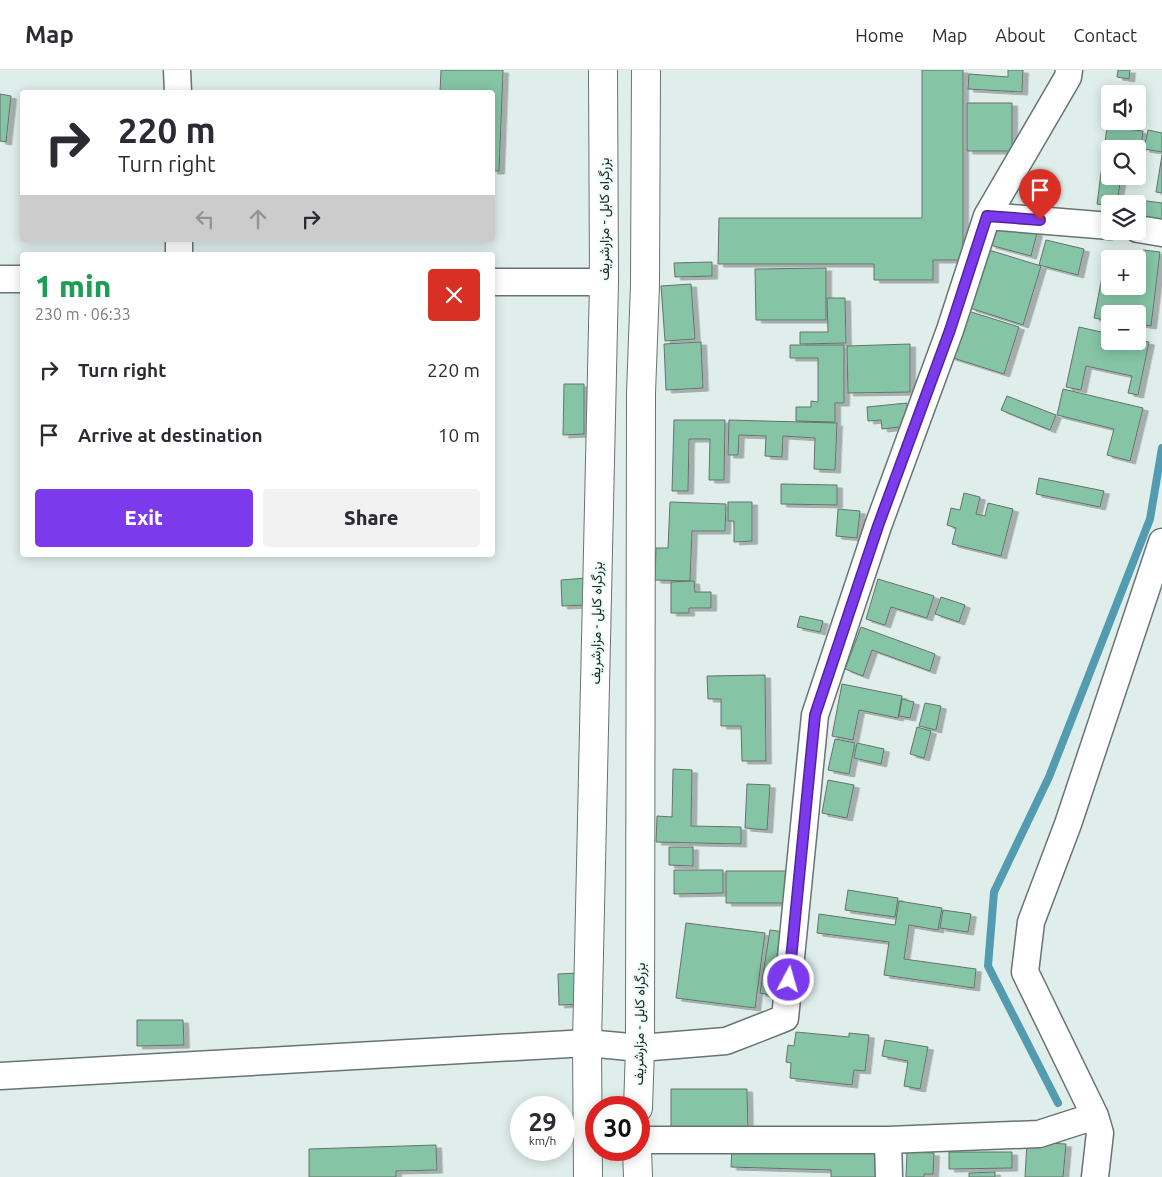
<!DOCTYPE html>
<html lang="en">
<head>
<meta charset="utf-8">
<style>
	body { margin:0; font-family:Ubuntu,Vazirmatn,sans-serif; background:#f2f2f3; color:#2b2b33; height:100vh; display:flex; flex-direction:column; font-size:19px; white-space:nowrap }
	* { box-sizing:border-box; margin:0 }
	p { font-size:16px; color:#7c7c81 }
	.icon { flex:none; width:28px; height:28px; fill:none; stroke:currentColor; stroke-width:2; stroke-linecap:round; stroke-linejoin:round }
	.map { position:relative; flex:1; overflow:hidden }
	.side { position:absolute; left:20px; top:182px; width:475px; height:305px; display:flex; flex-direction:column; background:#fff; border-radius:5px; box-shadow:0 2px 12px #0003 }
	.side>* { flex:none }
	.guide { position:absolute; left:20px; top:20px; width:475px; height:152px; border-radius:5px; box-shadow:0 2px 12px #0003; background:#fff; color:#2b2b33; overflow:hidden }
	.controls { position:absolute; left:1101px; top:15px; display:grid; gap:10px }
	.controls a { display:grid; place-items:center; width:45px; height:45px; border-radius:5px; background:#fff; box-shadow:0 2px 12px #0003; font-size:25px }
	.speed { position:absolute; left:510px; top:1026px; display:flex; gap:10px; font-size:25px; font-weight:700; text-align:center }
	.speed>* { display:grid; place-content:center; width:65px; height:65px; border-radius:50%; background:#fff; box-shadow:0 2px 12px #0003; line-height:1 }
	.speed small { font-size:12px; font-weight:400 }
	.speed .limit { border:8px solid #d22; background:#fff; color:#111 }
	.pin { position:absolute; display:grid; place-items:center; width:42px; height:42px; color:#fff; margin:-51px -21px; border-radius:50% 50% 50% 0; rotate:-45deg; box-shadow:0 0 5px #0007 }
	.pin .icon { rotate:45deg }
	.me { position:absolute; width:55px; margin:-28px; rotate:6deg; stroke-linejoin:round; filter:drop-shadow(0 0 4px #0008) }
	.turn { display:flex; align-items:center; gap:18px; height:105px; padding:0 15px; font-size:22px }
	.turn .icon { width:65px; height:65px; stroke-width:2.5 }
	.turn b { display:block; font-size:35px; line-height:42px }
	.lanes { display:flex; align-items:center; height:48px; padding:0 15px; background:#0003; justify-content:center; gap:25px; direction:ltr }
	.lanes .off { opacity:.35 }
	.round { display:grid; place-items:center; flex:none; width:52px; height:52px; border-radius:5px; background:#f2f2f3 }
	.overview { display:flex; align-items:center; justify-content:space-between; height:85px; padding:0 15px }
	h1 { font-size:30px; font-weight:800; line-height:38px; color:#1e9e55 }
	.action { display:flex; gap:10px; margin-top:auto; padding:10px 15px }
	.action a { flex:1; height:58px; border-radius:5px; background:#7c3aed; color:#fff; font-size:20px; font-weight:800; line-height:58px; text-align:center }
	.action a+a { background:#f2f2f3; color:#2b2b33 }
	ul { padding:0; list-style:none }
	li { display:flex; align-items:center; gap:15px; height:65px; padding:0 15px }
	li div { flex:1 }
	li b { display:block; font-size:19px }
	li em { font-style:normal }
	header { display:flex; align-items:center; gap:30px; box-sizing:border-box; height:70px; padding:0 25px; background:#fff; border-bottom:1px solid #e1e1e2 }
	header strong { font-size:24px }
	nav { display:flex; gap:28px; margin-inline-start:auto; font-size:18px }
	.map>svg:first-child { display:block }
</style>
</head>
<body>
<header>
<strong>Map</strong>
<nav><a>Home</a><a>Map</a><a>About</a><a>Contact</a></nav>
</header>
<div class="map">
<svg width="1162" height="1107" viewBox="0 0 1162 1107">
	<defs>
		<filter id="shadow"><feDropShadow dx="5.5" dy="3" stdDeviation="0" flood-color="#0004"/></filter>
	</defs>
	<rect width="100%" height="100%" fill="#dfeeeb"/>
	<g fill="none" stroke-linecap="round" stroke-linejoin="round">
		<!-- stream -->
		<path stroke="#539bb1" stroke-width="8" d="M1058,1033L988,896L994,822L1049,707L1150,449L1162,378"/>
	</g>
	<!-- building -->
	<path fill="#85c4a5" stroke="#66726c" filter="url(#shadow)" d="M441,0H503L499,101H492V22H440Z
		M922,0H963V190H933V210H874V194H718L719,148H922Z
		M1008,0H1023L1022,22L968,19L969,4L1008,7Z
		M1118,0H1130L1129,9L1117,7Z
		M0,24L11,26L6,72L0,71Z
		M967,33H1012V81H967Z
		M1107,57L1143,61L1141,78L1125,76L1124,79H1110V106H1121L1117,134H1110V136L1097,134Z
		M1148,60L1162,63V82L1144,79Z
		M1162,85V123L1156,122Z
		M1139,130L1162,133V153L1138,149Z
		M996,152L1037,163L1031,186L990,175Z
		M1046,170L1084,179L1078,205L1039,195Z
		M989,180L1041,196L1023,255L970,238Z
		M1143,180L1160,182L1151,256L1138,254V244H1110V251L1094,248L1104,197H1110V216H1138V199H1141Z
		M712,192V206L675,207L674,193Z
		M826,198V250H756L755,199Z
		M691,214L695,269L665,271L661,216Z
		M827,228H845L846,273L800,274V262H828Z
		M965,240L1019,257L1004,304L950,287Z
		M1079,257L1110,264V271H1138V270L1149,272L1138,325L1128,323L1132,306L1086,296L1081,320L1066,317Z
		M701,272L703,318L666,320L664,274Z
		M910,274V322L848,323L847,276Z
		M790,275H844V333H835V352L796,351V337H811V331L818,332V288H790Z
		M564,314H584V364L563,365Z
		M1063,319L1143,338L1130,391L1107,385L1114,359L1057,345Z
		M1007,326L1056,345L1050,360L1001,340Z
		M907,333L909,356L882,359L881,350L868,351L867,337Z
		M674,350H725L724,410H709L710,369H689L688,421H672Z
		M729,350L837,353L835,400L814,399L815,368L783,366L782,387L765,386L766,366L739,365L738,385H728Z
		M1039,408L1104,421L1100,437L1036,424Z
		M781,414L837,415V435L781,434Z
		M964,423L980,427L976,444L985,446L988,433L1013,439L1001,486L952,474L956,458L947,455L951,438L960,440Z
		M670,432L726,434L725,461H692L690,511L655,510L656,478H668Z
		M728,432H752V471L734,472V451H728Z
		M838,439L860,441L857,468L836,466Z
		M586,508L587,535L562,536L561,510Z
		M878,509L934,526L927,548L891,537L885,555L866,549Z
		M690,511H694L695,522H711V538H689V543H671V512Z
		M941,527L965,535L959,552L935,544Z
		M800,546L823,551L820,562L797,557Z
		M861,557L935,584L930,601L872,580L863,606L845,599Z
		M765,605L766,691H742L741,656H721V629H708L707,606Z
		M842,614L902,626L898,648L859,640L853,670L832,666Z
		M902,629L914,632L910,648L899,646Z
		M925,633L941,636L936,660L919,656Z
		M917,657L931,661L924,688L910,684Z
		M835,669L855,673L849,704L828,700Z
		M857,673L884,679L881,694L854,688Z
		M673,699L692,700L691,756L741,757V774L656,772L657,746L672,747Z
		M828,710L854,715L847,748L822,743Z
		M747,714L770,715L767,760L745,758Z
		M669,777H693V796L669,795Z
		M674,800H723V823L674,824Z
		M726,801H790V833H726Z
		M848,820L898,828L895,847L845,840Z
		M899,831L942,838L938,860L909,855L904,889L976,899L974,918L884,905L889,872L817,863L819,844L895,855Z
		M943,840L971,844L968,862L940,858Z
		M686,853L765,863L755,938L676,928Z
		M770,860L791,863L782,927L760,923Z
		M579,903L581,934L559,935L558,904Z
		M137,950H183L184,975L137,976Z
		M796,962L849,967V963L869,965L865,1001L854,1000L852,1015L790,1008L791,993L786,992L788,975L794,976Z
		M885,970L928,977L920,1019L904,1016L908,991L882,986Z
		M671,1019H747L748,1064L671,1065Z
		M1027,1072L1066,1074L1063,1107H1025Z
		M436,1075L437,1100L396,1101V1107H309V1079Z
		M732,1077L879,1081L878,1107H831V1100L731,1097Z
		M907,1082L934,1083L933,1104H924V1107H906Z
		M949,1082H1012V1098L949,1099Z
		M995,1102V1107H969V1103Z"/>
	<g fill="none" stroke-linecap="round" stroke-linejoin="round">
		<defs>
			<path id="minor" d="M177,0L178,22
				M987,146L1068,7L1069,0
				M1138,159L1162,163
				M179,170V185
				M0,209H22
				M492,212H604
				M0,1006L587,973L640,978L726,971L785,948L815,645L878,456L950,260L987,146L1110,156
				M639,1070H888L1039,1064L1095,1046
				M888,1070L889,1107
				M1095,1107L1100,1063L1095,1046L1025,902L1031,852L1068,754L1162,472"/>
			<path id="highway" d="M638,1038L640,978L641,323L645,215L646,0
				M637,1080L638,1107
				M588,1107L587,973L604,212L603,0"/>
		</defs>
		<!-- minor casing -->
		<use href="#minor" stroke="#677572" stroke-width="29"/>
		<!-- highway casing -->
		<use href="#highway" stroke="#677572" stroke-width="30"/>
		<!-- minor -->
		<use href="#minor" stroke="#fff" stroke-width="26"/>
		<!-- highway -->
		<use href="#highway" stroke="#fff" stroke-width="28"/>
	</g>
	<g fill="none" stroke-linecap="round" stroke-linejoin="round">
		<defs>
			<path id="route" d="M789,910L815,645L878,456L950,260L987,146L1040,150"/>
		</defs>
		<!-- route casing -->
		<use href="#route" stroke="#51269a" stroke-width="12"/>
		<!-- route -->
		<use href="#route" stroke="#7c3aed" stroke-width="9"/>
	</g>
	<g text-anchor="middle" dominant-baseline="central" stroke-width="4" stroke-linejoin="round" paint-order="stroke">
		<!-- street labels -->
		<g font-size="14" fill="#1e2422" stroke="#ecfcf8">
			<text transform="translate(604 149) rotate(-90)">بزرگراه کابل - مزارشریف</text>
			<text transform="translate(596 553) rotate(-89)">بزرگراه کابل - مزارشریف</text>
			<text transform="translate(639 954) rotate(-89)">بزرگراه کابل - مزارشریف</text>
		</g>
	</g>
</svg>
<div class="controls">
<a><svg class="icon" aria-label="sound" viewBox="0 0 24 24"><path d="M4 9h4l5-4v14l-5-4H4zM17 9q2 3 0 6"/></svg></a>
<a><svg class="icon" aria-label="search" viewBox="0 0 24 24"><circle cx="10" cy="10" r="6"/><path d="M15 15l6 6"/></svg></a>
<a><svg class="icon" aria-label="layers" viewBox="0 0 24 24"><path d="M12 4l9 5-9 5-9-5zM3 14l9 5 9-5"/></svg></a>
<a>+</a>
<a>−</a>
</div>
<div class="speed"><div>29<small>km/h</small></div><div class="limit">30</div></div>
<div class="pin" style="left:1040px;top:150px;background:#d93025"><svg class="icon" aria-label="arrive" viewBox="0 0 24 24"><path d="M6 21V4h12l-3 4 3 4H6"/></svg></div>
<svg class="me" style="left:789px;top:910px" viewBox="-20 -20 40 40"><circle r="17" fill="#7c3aed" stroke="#fff" stroke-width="3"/><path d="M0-11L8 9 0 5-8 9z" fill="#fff"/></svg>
<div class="guide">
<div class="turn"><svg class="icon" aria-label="right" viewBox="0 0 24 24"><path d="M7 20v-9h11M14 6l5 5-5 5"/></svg><div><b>220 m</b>Turn right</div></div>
<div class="lanes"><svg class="icon off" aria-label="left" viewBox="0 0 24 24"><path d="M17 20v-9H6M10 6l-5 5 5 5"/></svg><svg class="icon off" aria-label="ahead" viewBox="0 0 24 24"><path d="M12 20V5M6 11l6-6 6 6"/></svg><svg class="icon" aria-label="right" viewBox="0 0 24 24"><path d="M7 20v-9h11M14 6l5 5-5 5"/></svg></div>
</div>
<section class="side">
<div class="overview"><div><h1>1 min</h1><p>230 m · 06:33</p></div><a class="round" style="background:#d93025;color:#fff"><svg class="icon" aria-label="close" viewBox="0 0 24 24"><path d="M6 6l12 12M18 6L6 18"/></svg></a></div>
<ul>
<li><svg class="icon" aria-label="right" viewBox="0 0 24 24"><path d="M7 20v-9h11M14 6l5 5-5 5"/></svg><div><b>Turn right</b></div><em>220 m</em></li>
<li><svg class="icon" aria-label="arrive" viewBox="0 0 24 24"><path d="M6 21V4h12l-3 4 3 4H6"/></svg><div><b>Arrive at destination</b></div><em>10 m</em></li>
</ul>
<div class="action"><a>Exit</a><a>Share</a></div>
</section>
</div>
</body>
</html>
